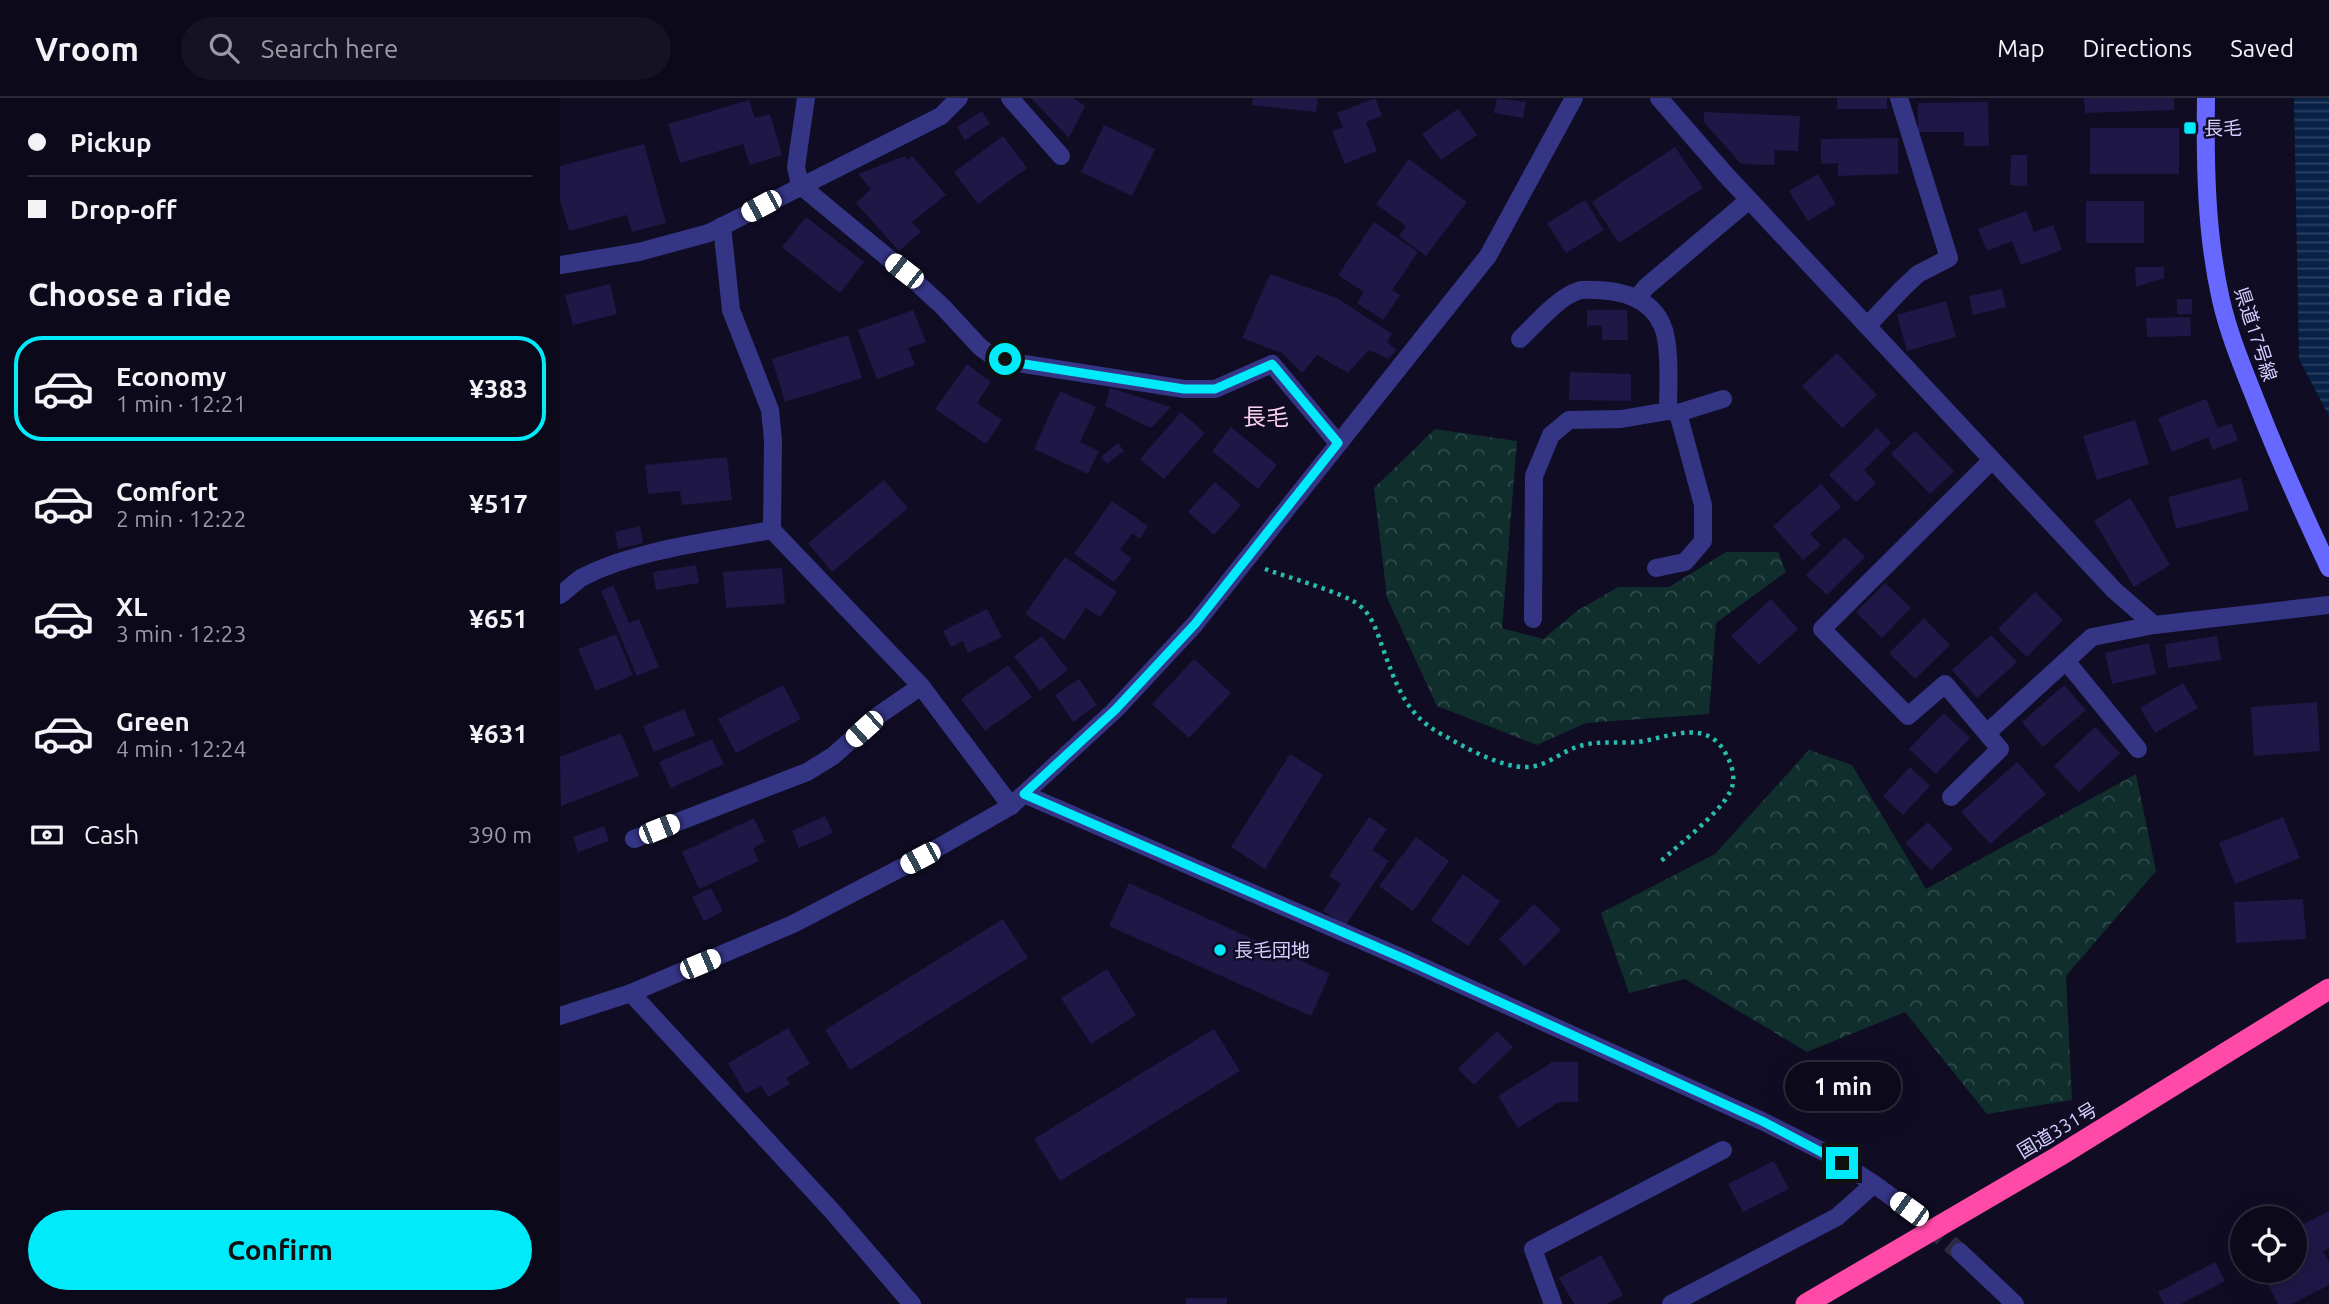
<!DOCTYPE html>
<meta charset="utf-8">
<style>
:root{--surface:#0c091b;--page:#151224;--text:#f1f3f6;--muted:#9a9aa3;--line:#2c2a3a;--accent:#00ebfa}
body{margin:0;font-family:Ubuntu,"Noto Sans JP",sans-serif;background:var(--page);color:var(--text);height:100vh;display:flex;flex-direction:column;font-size:26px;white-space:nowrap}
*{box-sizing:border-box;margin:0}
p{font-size:23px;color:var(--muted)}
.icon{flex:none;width:38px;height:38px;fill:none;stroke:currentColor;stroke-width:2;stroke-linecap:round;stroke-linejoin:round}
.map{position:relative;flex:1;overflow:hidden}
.sheet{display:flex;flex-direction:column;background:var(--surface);width:560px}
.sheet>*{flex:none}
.banner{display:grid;align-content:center;height:154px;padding:0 28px;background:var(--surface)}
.tools{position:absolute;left:1670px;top:1108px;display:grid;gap:14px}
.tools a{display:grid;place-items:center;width:77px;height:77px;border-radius:50%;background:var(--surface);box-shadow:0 7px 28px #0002,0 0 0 2px var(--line);font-size:35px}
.end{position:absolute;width:32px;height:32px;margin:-16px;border:9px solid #00ebfa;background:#111;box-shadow:0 0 0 4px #111}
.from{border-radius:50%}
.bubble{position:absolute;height:49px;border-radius:24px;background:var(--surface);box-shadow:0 7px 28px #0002,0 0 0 2px var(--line);font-size:23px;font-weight:600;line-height:49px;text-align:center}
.car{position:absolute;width:21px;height:42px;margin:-21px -10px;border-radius:9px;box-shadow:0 0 5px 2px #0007;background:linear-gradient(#fff 24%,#345 0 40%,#fff 0 76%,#345 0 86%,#fff 0)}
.banner b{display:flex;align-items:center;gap:24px;height:66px;font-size:26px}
.banner b+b{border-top:2px solid var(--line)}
.banner i{width:18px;height:18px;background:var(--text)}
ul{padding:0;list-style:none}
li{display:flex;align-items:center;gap:21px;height:105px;margin:0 14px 10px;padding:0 14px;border:4px solid transparent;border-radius:28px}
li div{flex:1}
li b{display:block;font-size:26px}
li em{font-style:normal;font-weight:600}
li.on{border-color:var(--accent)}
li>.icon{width:63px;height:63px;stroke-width:1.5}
h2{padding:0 28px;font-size:32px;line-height:84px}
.pay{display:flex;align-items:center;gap:18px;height:77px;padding:0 28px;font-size:26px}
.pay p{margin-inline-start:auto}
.action{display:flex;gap:14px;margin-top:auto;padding:14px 28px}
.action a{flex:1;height:80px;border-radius:42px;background:var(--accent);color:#111;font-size:28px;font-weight:600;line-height:80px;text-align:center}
header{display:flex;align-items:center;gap:42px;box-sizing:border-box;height:98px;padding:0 35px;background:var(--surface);border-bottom:2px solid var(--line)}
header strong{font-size:33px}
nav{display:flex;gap:38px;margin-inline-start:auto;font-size:24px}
.search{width:490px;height:63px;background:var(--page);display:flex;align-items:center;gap:18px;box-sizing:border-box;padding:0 24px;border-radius:38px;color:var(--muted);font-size:26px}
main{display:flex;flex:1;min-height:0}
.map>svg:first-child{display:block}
.forest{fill:url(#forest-crowns)}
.water{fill:url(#water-rules)}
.building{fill:#1f1746}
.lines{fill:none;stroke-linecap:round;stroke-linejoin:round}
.street-tunnel{stroke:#2d2945;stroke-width:18;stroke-dasharray:18 9;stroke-linecap:butt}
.path{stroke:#27bcad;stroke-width:4.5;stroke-dasharray:3.5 5;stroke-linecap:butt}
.street{stroke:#353586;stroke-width:18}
.secondary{stroke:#6668ff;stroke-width:18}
.highway{stroke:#ff4aa8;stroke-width:21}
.route{stroke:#00ebfa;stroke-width:9}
.poi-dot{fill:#00ebfa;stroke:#100c24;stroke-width:2.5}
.labels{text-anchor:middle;stroke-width:5;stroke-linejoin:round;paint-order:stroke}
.poi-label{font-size:19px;fill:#d3cfff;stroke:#100c24;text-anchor:start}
.street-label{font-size:19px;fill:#d3cfff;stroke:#100c24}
.quarter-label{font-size:23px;fill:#ffd1f0;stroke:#100c24}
</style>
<header>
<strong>Vroom</strong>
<div class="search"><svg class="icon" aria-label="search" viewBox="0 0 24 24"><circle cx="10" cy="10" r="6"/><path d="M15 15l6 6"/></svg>Search here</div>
<nav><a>Map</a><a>Directions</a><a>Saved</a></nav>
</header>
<main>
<section class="sheet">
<div class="banner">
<b><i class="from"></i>Pickup</b>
<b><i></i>Drop-off</b>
</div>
<h2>Choose a ride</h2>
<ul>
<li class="on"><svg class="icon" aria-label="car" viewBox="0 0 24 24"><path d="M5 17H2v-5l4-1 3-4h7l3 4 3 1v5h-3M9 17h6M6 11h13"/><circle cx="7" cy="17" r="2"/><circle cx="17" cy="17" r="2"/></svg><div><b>Economy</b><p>1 min · 12:21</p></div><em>¥383</em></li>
<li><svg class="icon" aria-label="car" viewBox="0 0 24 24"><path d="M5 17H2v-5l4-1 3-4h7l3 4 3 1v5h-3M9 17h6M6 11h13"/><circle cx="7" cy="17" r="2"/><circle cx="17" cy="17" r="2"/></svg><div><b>Comfort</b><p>2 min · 12:22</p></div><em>¥517</em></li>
<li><svg class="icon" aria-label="car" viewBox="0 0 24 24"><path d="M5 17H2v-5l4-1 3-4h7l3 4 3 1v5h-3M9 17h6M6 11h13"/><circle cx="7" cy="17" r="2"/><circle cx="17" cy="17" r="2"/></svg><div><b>XL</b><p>3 min · 12:23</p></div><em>¥651</em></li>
<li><svg class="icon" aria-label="car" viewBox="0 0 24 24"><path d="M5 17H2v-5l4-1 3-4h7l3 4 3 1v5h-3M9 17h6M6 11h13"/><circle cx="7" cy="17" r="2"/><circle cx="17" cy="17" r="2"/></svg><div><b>Green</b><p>4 min · 12:24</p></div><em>¥631</em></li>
</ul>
<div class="pay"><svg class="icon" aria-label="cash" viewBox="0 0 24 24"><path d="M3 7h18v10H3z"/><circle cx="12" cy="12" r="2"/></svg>Cash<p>390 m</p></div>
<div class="action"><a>Confirm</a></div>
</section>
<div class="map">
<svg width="1769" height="1206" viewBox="0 0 1769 1206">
<defs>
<pattern id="forest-crowns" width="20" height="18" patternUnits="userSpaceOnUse" patternTransform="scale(1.75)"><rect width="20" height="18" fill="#0f2e2c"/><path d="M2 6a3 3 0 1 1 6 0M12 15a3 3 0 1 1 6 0" fill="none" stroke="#314b4c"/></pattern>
<pattern id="water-rules" width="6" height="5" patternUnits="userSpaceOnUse" patternTransform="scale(1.75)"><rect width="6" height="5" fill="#082247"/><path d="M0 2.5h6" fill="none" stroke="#2b4163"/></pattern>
</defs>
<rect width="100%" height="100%" fill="#100c24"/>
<g class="forest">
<polygon points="875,331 957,343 942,530 983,541 1017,513 1058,489 1109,489 1166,454 1218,454 1226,474 1156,525 1149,616 1026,625 977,647 877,608 827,500 814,390"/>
<polygon points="1249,652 1292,667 1366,791 1576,676 1596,773 1506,878 1512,1002 1427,1016 1345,914 1247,954 1125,881 1069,895 1041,815 1155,756"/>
</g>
<polygon class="water" points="1734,0 1769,0 1769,318 1739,261"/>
<g class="building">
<polygon points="471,0 513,0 525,8 509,40"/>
<polygon points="693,0 758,0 756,14 692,7"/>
<polygon points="815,0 822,18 806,24 817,53 785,66 772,33 783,29 777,15"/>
<polygon points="937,0 966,4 963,20 934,15"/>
<rect x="1277" y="0" width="50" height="11"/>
<polygon points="1524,0 1614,0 1614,12 1525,15"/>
<polygon points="189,2 195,20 210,16 222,57 190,67 183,46 120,65 108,26"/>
<polygon points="1428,4 1429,48 1404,48 1404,34 1358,34 1358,5"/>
<polygon points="898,11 917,37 881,62 862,36"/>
<polygon points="422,13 430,26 405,42 397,29"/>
<polygon points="1144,14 1240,18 1238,53 1215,52 1214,67 1181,66 1144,24"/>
<polygon points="544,27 595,51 572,98 521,74"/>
<rect x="1530" y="30" width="89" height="46"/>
<polygon points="443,38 467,70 418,106 394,74"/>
<polygon points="1338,40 1338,76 1278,78 1278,65 1261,66 1261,41"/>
<polygon points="84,46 106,125 72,134 67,117 9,133 0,102 0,68"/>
<polygon points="1115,49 1143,90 1059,145 1032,104"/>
<polygon points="1451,57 1467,57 1467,88 1450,87"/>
<polygon points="345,58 347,62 352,58 386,97 352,124 361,134 339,153 296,105 311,91 298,76"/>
<polygon points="849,61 907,104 866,158 839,138 846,128 816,106"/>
<polygon points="1258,76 1276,106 1248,123 1229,93"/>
<polygon points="1025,102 1044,132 1006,155 987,125"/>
<rect x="1526" y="103" width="58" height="42"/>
<polygon points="1466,113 1474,134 1493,127 1502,152 1461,167 1452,143 1427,153 1418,131"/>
<polygon points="246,119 304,164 280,195 222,149"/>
<polygon points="814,124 858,154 832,192 840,197 823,222 797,205 804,194 778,177"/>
<polygon points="1575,169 1604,169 1604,180 1576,189"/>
<polygon points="710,176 777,200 832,236 827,244 837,252 828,261 809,252 788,275 757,257 742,275 722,255 682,240"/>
<polygon points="50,186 57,216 13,227 5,197"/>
<polygon points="1442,191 1446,209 1413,217 1409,198"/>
<rect x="1617" y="201" width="15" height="15"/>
<polygon points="1386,203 1396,239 1347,253 1337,217"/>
<polygon points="353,212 366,244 348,250 355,267 317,281 298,232"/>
<polygon points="1027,212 1067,212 1068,242 1042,242 1042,227 1027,228"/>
<polygon points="1630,219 1631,238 1587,239 1586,220"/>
<polygon points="288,237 302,280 225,304 212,261"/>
<polygon points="1277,255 1317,297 1282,330 1242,288"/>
<polygon points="407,266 431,284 417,305 442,322 426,346 375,311"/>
<polygon points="1010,274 1071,276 1071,303 1009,302"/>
<polygon points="550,290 611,309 591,330 545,308"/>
<polygon points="500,293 536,309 520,344 539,353 528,376 474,351"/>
<polygon points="1646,301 1658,330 1671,325 1678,342 1653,352 1648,339 1612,354 1598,320"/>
<polygon points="621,314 645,335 604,381 580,361"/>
<polygon points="1575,322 1589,366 1537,382 1523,338"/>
<polygon points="671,329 717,367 698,391 652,353"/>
<polygon points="1317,330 1331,345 1304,372 1316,385 1296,404 1269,377"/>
<polygon points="1355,333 1394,373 1370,396 1331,356"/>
<polygon points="558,345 564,353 547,366 541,359"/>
<polygon points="167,359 172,402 122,407 120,393 88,396 85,367"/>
<polygon points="1681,380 1689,412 1616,431 1608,399"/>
<polygon points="324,382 348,410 272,474 248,445"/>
<polygon points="655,384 681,407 654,437 628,414"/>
<polygon points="1261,386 1281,409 1250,436 1261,447 1243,462 1213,428"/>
<polygon points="1570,400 1610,467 1574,489 1534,423"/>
<polygon points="552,403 588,428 580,441 572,435 560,452 572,460 554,484 514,456"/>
<polygon points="80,428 83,445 58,451 55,434"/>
<polygon points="1285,439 1305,459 1267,497 1246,477"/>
<polygon points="505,459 557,494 540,519 526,510 504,542 465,516"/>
<polygon points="136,467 139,485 96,492 93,474"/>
<polygon points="222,470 225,506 166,510 163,474"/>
<polygon points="1325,485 1351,510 1322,540 1296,514"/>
<polygon points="53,487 69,525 79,521 99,569 77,578 41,493"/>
<polygon points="1475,494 1503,522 1467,559 1438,531"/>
<polygon points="1211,501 1238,531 1199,567 1171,538"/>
<polygon points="427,511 442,539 408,555 403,543 391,549 383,533"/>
<polygon points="1364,520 1390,547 1355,581 1329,555"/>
<polygon points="56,536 73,577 36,593 18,551"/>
<polygon points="1431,537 1457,564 1417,600 1392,572"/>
<polygon points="482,538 508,572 480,593 454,558"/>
<polygon points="1657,538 1661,562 1608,570 1605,546"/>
<polygon points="1589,545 1596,576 1552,586 1545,555"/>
<polygon points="634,561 671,595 629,640 592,606"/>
<polygon points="448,567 472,599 425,633 401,601"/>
<polygon points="519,581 537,607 513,624 495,597"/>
<polygon points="1623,585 1638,610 1595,635 1580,610"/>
<polygon points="223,587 241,621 176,655 158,621"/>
<polygon points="1504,587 1526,612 1483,649 1462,624"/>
<polygon points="1757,604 1760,653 1694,658 1691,609"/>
<polygon points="124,611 135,637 94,654 83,628"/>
<polygon points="1384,615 1410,640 1376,676 1349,651"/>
<polygon points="1535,629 1560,655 1519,694 1494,668"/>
<polygon points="61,635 79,678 1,708 0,659"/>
<polygon points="152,641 164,666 111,690 99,664"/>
<polygon points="730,656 763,677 705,771 671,749"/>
<polygon points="1457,664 1486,696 1430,746 1401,714"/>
<polygon points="1350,669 1370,688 1343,717 1323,698"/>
<polygon points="265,718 273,735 239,750 232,733"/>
<polygon points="809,719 827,731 812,752 829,763 785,828 763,813 781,786 769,778"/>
<polygon points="1723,719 1740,760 1675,786 1659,745"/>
<polygon points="194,720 205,744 193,750 199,763 139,791 122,754"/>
<polygon points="1368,724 1393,751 1371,772 1345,745"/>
<polygon points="44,728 49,743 18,754 13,739"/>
<polygon points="856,739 889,763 853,813 819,788"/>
<polygon points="903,776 940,803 908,848 871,822"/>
<polygon points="569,785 770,876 751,918 549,828"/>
<polygon points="151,790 163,813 144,823 132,799"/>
<polygon points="1743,801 1746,841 1676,845 1674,804"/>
<polygon points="974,806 1001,832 965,868 939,841"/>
<polygon points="443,821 468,860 290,972 265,932"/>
<polygon points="547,871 576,917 531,946 501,900"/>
<polygon points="228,930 250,966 226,980 230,986 208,999 201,988 186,996 168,965"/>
<polygon points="654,931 680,973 500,1083 474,1041"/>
<polygon points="937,933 953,949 914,987 898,971"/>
<polygon points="992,964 1018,964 1018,1004 999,1004 958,1030 938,998"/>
<polygon points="1214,1063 1229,1091 1183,1114 1168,1086"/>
<polygon points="1769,1113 1769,1151 1763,1153 1769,1164 1769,1187 1732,1206 1718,1206 1701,1172 1734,1172 1734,1131"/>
<polygon points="1041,1157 1063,1197 1047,1206 1014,1206 999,1180"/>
<polygon points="1655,1164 1665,1183 1621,1206 1604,1206 1598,1194"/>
<rect x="626" y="1200" width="41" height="6"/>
</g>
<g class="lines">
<polyline class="street-tunnel" points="1348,1111 1400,1154"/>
<path class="path" d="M705,471c21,8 80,24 94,36 13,10 18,27 23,41 14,38 23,69 61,89 21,12 59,33 83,32 21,0 35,-16 54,-21 18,-6 39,-2 58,-4 33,-5 70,-25 89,14 6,11 9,25 3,36 -11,22 -52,53 -71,71"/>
<g class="street">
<polyline points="246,0 236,69 240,87 344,173 383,209 420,249 431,257 458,265 624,291 655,291 712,266 778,345"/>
<polyline points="450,0 501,58"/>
<polyline points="1099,0 1166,77 1554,492 1594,527"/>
<polyline points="162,128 171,212 210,312 213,342 212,432 361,588 451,708"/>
<polyline points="0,167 79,154 149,135 381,18 399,0"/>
<polyline points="1077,200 1086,189 1189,102"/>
<polyline points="1307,228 1342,191 1358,176 1389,160 1339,0"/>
<path d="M960,241c15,-14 38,-42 58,-48 4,-2 11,-1 16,-1 26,0 57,8 68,35 9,18 6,64 6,86"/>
<polyline points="1118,315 1163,301"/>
<path d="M0,497c7,-5 14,-12 21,-17 52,-28 133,-37 191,-48"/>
<polyline points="973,521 974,378 991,337 1009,322 1061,321 1108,313 1118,315 1143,407 1143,443 1125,464 1096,470"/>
<polyline points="1506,563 1578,651"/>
<polyline points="1427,635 1532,539 1594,527 1769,507"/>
<polyline points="464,696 847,862 1202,1023 1266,1055 1314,1086 1348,1111"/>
<polyline points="1391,699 1440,651 1385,586 1348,618 1262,531 1432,362"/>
<polyline points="74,741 247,674 273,658 319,617 361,588"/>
<polyline points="71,895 272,1113 352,1206"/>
<polyline points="0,918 71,895 233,826 360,760 451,708 555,612 635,526 928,158 1014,0"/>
<polyline points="1400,1154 1455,1206"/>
<polyline points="993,1206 973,1151 1163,1052"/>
<polyline points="1111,1206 1277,1119 1314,1086"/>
</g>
<path class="secondary" d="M1646,0c-1,67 0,136 15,202 8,35 22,68 35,101 22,56 47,112 73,167"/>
<polyline class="highway" points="1246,1206 1499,1058 1769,891"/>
</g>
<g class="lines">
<polyline class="route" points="445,261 458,265 624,291 655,291 712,266 778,345 635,526 555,612 464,696 847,862 1202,1023 1282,1065"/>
</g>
<g class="poi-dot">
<rect x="1623" y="23" width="14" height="14" rx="3.5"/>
<circle cx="660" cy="852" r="7"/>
</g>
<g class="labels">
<g class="poi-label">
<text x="1644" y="37">長毛</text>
<text x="674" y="859">長毛団地</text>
</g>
<g class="street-label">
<text transform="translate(1696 236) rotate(72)" y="7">県道17号線</text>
<text transform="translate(1497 1032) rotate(-31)" y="7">国道331号</text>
</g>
<g class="quarter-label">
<text x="706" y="327">長毛</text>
</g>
</g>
</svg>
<div class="tools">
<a><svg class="icon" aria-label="locate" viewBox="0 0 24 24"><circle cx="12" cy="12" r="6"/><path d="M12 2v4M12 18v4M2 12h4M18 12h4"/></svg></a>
</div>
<i class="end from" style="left:445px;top:261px"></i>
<i class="end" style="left:1282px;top:1065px"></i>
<div class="bubble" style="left:1225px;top:964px;width:116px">1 min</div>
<i class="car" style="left:201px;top:108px;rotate:242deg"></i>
<i class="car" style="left:344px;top:173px;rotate:308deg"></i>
<i class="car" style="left:304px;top:631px;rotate:228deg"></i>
<i class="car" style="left:99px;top:731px;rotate:68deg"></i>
<i class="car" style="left:360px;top:760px;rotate:242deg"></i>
<i class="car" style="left:140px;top:866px;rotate:67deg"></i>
<i class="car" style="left:1349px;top:1111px;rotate:306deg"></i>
</div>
</main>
